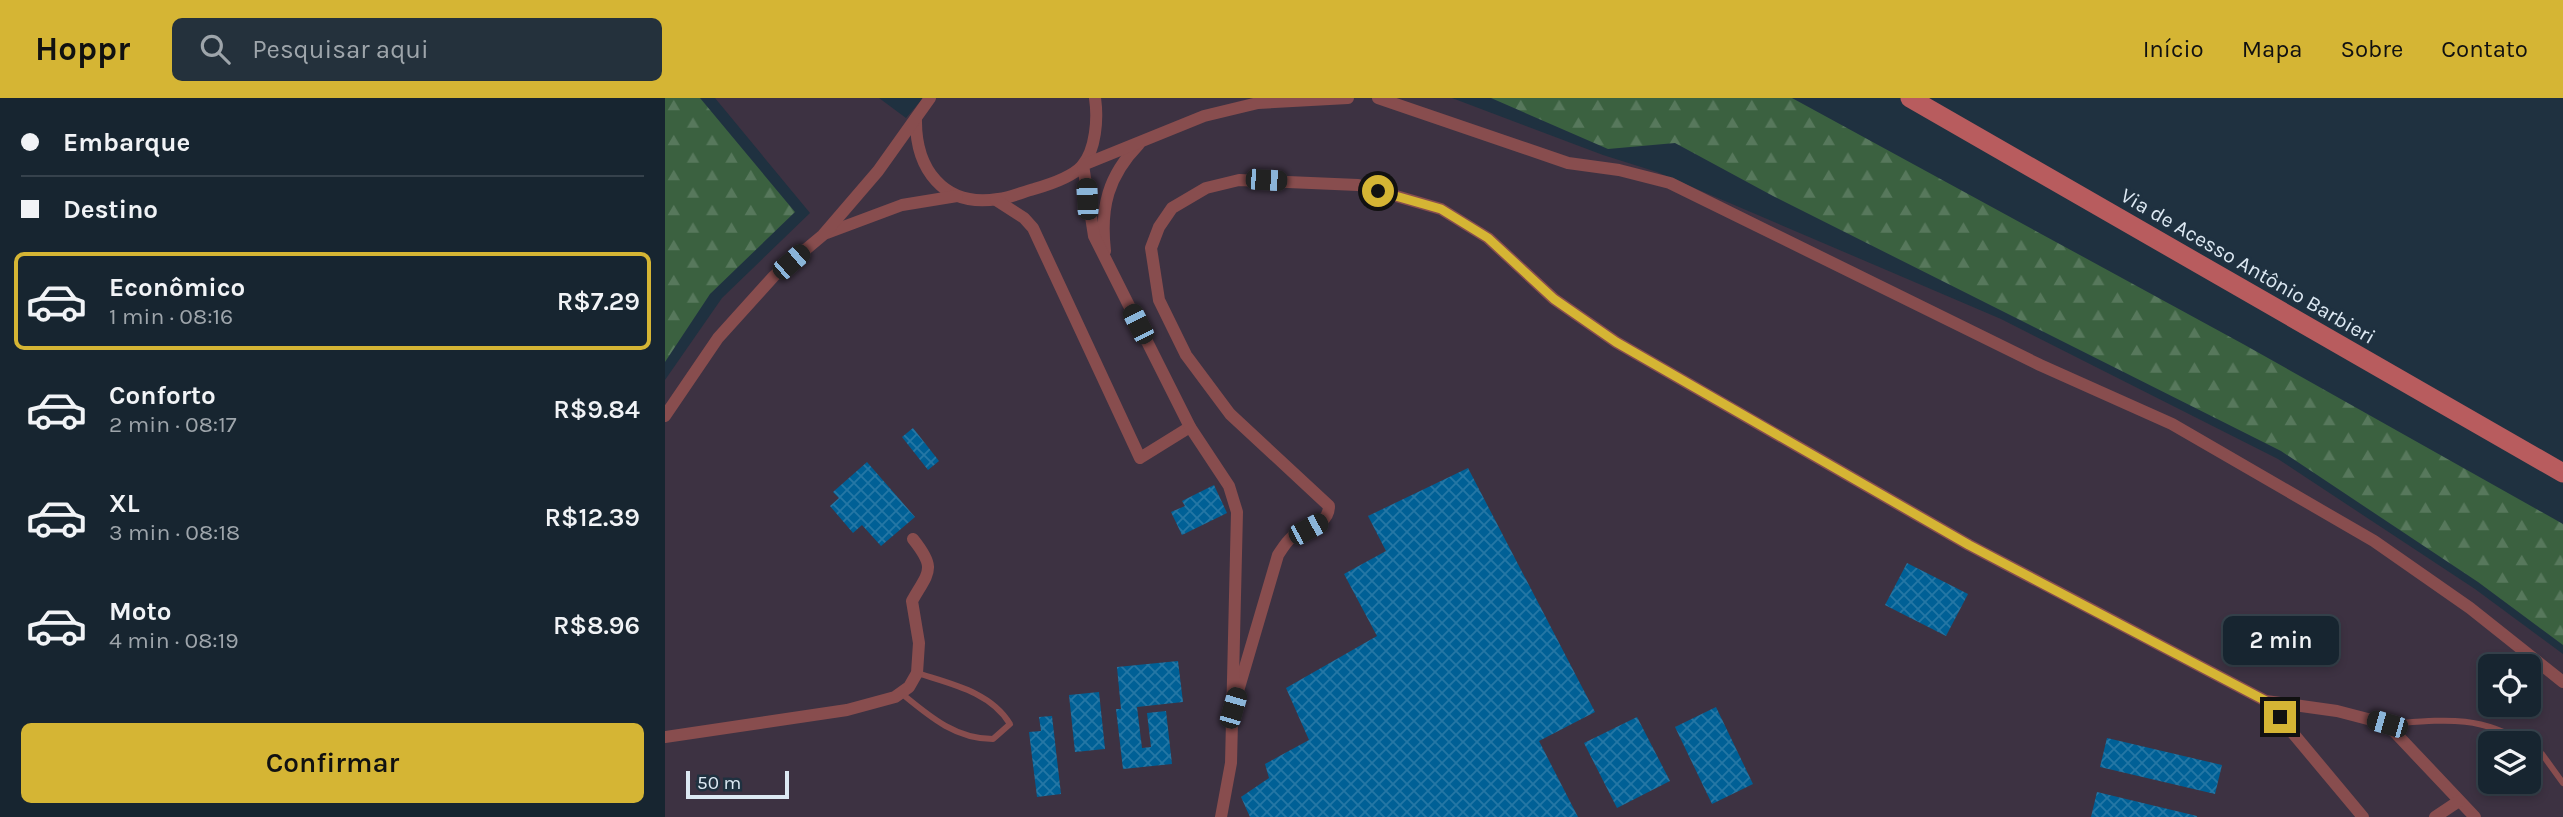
<!DOCTYPE html>
<html lang="pt">
<meta charset="utf-8">
<style>
:root{--surface:#172530;--page:#24313c;--text:#f1f3f6;--muted:#9ea5ab;--line:#36424c;--accent:#d5b534}
body{margin:0;font-family:Karla,sans-serif;background:var(--page);color:var(--text);height:100vh;display:flex;flex-direction:column;font-size:26px;white-space:nowrap}
*{box-sizing:border-box;margin:0}
p{font-size:23px;color:var(--muted)}
.icon{flex:none;width:38px;height:38px;fill:none;stroke:currentColor;stroke-width:2;stroke-linecap:round;stroke-linejoin:round}
.map{position:relative;flex:1;overflow:hidden}
.sheet{display:flex;flex-direction:column;background:var(--surface);width:665px}
.sheet>*{flex:none}
.top-card{display:grid;align-content:center;height:154px;padding:0 21px;background:var(--surface)}
.fabs{position:absolute;left:1813px;top:556px;display:grid;gap:14px}
.fabs a{display:grid;place-items:center;width:63px;height:63px;border-radius:10px;background:var(--surface);box-shadow:0 4px 10px #0003,0 0 0 2px var(--line);font-size:35px}
.scale{position:absolute;left:21px;bottom:18px;width:103px;box-sizing:border-box;padding-left:7px;border:4px solid #dde9f3;border-top:0;font-size:19px;line-height:24px;white-space:nowrap;color:#dde9f3;-webkit-text-stroke:5px #1f3140;paint-order:stroke}
.end{position:absolute;width:32px;height:32px;margin:-16px;border:9px solid #d5b534;background:#111;box-shadow:0 0 0 4px #111}
.from{border-radius:50%}
.bubble{position:absolute;height:49px;border-radius:10px;background:var(--surface);box-shadow:0 4px 10px #0003,0 0 0 2px var(--line);font-size:23px;font-weight:600;line-height:49px;text-align:center}
.car{position:absolute;width:21px;height:42px;margin:-21px -10px;border-radius:9px;box-shadow:0 0 5px 2px #0007;background:linear-gradient(#222 24%,#8ab4d8 0 40%,#222 0 76%,#8ab4d8 0 86%,#222 0)}
.top-card b{display:flex;align-items:center;gap:24px;height:66px;font-size:26px}
.top-card b+b{border-top:2px solid var(--line)}
.top-card i{width:18px;height:18px;background:var(--text)}
ul{padding:0;list-style:none}
li{display:flex;align-items:center;gap:21px;height:98px;margin:0 14px 10px;padding:0 7px;border:4px solid transparent;border-radius:10px}
li div{flex:1}
li b{display:block;font-size:26px}
li em{font-style:normal;font-weight:600}
li.on{border-color:var(--accent)}
li>.icon{width:63px;height:63px;stroke-width:1.5}
.action{display:flex;gap:14px;margin-top:auto;padding:14px 21px}
.action a{flex:1;height:80px;border-radius:10px;background:var(--accent);color:#111;font-size:28px;font-weight:600;line-height:80px;text-align:center}
header{display:flex;align-items:center;gap:42px;box-sizing:border-box;height:98px;padding:0 35px;background:var(--accent);color:#111}
header strong{font-size:33px}
nav{display:flex;gap:38px;margin-inline-start:auto;font-size:24px}
.search{width:490px;height:63px;background:var(--page);display:flex;align-items:center;gap:18px;box-sizing:border-box;padding:0 24px;border-radius:10px;color:var(--muted);font-size:26px}
main{display:flex;flex:1;min-height:0}
.map>svg:first-child{display:block}
.industrial{fill:#3d3242;fill-rule:evenodd}
.forest{fill:url(#forest-firs)}
.building{fill:url(#building-cross-hatch)}
.lines{fill:none;stroke-linecap:round;stroke-linejoin:round}
.lane{stroke:#884d4e;stroke-width:6}
.street{stroke:#884d4e;stroke-width:12}
.secondary{stroke:#b85c5e;stroke-width:19}
.route{stroke:#d5b534;stroke-width:9}
.labels{text-anchor:middle;stroke-width:6;stroke-linejoin:round;paint-order:stroke}
.street-label{font-size:21px;fill:#dde9f3;stroke:#1f3140}
</style>
<header>
<strong>Hoppr</strong>
<div class="search"><svg class="icon" aria-label="search" viewBox="0 0 24 24"><circle cx="10" cy="10" r="6"/><path d="M15 15l6 6"/></svg>Pesquisar aqui</div>
<nav><a>Início</a><a>Mapa</a><a>Sobre</a><a>Contato</a></nav>
</header>
<main>
<section class="sheet">
<div class="top-card">
<b><i class="from"></i>Embarque</b>
<b><i></i>Destino</b>
</div>
<ul>
<li class="on"><svg class="icon" aria-label="car" viewBox="0 0 24 24"><path d="M5 17H2v-5l4-1 3-4h7l3 4 3 1v5h-3M9 17h6M6 11h13"/><circle cx="7" cy="17" r="2"/><circle cx="17" cy="17" r="2"/></svg><div><b>Econômico</b><p>1 min · 08:16</p></div><em>R$7.29</em></li>
<li><svg class="icon" aria-label="car" viewBox="0 0 24 24"><path d="M5 17H2v-5l4-1 3-4h7l3 4 3 1v5h-3M9 17h6M6 11h13"/><circle cx="7" cy="17" r="2"/><circle cx="17" cy="17" r="2"/></svg><div><b>Conforto</b><p>2 min · 08:17</p></div><em>R$9.84</em></li>
<li><svg class="icon" aria-label="car" viewBox="0 0 24 24"><path d="M5 17H2v-5l4-1 3-4h7l3 4 3 1v5h-3M9 17h6M6 11h13"/><circle cx="7" cy="17" r="2"/><circle cx="17" cy="17" r="2"/></svg><div><b>XL</b><p>3 min · 08:18</p></div><em>R$12.39</em></li>
<li><svg class="icon" aria-label="car" viewBox="0 0 24 24"><path d="M5 17H2v-5l4-1 3-4h7l3 4 3 1v5h-3M9 17h6M6 11h13"/><circle cx="7" cy="17" r="2"/><circle cx="17" cy="17" r="2"/></svg><div><b>Moto</b><p>4 min · 08:19</p></div><em>R$8.96</em></li>
</ul>
<div class="action"><a>Confirmar</a></div>
</section>
<div class="map">
<svg width="1898" height="719" viewBox="0 0 1898 719">
<defs>
<pattern id="forest-firs" width="22" height="20" patternUnits="userSpaceOnUse" patternTransform="scale(1.75)"><rect width="22" height="20" fill="#3b6140"/><path d="M5 1l3.5 6h-7zM16 11l3.5 6h-7z" fill="#57785c"/></pattern>
<pattern id="building-cross-hatch" width="8" height="8" patternUnits="userSpaceOnUse" patternTransform="scale(1.75)"><rect width="8" height="8" fill="#006096"/><path d="M0 0l8 8M0 8l8-8" fill="none" stroke="#2577a5"/></pattern>
</defs>
<rect width="100%" height="100%" fill="#1f3140"/>
<path class="industrial" d="M50,0h164l27,20 17,-20h529l151,57 54,17 344,147 277,140 197,130 88,65v163h-1898v-437l57,-82 88,-85zM1825,569h39v38h-39zM1825,646h39v38h-39z"/>
<g class="forest">
<polygon points="0,0 35,0 130,114 45,196 0,264"/>
<polygon points="826,0 1127,0 1578,246 1898,426 1898,547 1813,484 1616,353 1108,98 1010,45 943,51"/>
</g>
<g class="building">
<polygon points="248,330 274,363 263,372 237,339"/>
<polygon points="202,364 250,419 216,448 197,427 188,435 165,408 174,400 168,394"/>
<polygon points="803,370 930,614 874,643 913,719 585,719 576,699 604,680 600,666 644,642 621,590 712,538 679,476 721,453 703,418"/>
<polygon points="549,387 562,415 517,437 506,414 520,408 517,403"/>
<polygon points="1242,465 1303,496 1281,538 1220,507"/>
<polygon points="513,563 518,604 472,609 477,650 486,649 482,615 501,613 507,666 458,671 451,611 456,611 452,569"/>
<polygon points="434,594 440,651 410,654 404,597"/>
<polygon points="1051,609 1088,686 1047,706 1010,629"/>
<polygon points="387,618 396,696 372,699 364,634 376,633 374,619"/>
<polygon points="972,619 1005,683 952,710 919,645"/>
<polygon points="1442,640 1557,667 1550,696 1435,669"/>
<polygon points="1432,694 1532,718 1532,719 1426,719"/>
</g>
<g class="lines">
<g class="lane">
<path d="M236,595c28,23 54,46 92,46l17,-15c-19,-32 -59,-40 -93,-51"/>
<path d="M1724,626c53,-4 90,-10 137,20"/>
<polyline points="1864,648 1877,656 1898,685"/>
</g>
<g class="street">
<polyline points="713,0 903,65 954,72 1005,85 1375,267 1507,326 1709,443 1805,510 1898,584"/>
<path d="M251,20c-1,50 27,90 82,81 12,-1 24,-7 36,-10 14,-4 38,-12 48,-23 14,-16 16,-48 13,-68"/>
<polyline points="331,102 359,120 368,130 475,360 525,329"/>
<polyline points="162,135 237,107 292,98"/>
<path d="M440,153c-5,-44 3,-75 34,-107"/>
<polyline points="0,318 53,240 109,178 158,137 213,73 265,0"/>
<polyline points="1601,603 1672,613 1722,626 1810,719"/>
<path d="M568,610l45,-153c4,-6 8,-13 14,-18 14,-9 37,-12 37,-31l-99,-92 -44,-59 -27,-55 -8,-52 8,-21 13,-19 34,-20 33,-8 119,5 83,24 47,29 66,61 62,43 353,203 297,156 97,116"/>
<path d="M0,639l182,-27 48,-13 14,-10 8,-14 2,-30 -7,-42c17,-30 25,-32 1,-62"/>
<polyline points="556,719 566,665 572,414 564,388 525,329 429,138 418,67 539,18 593,5 683,0"/>
<polyline points="1770,719 1794,703"/>
</g>
<polyline class="secondary" points="1245,0 1898,375"/>
</g>
<g class="lines">
<polyline class="route" points="713,93 776,111 823,140 889,201 951,244 1304,447 1601,603 1615,619"/>
</g>
<g class="labels">
<g class="street-label">
<text transform="translate(1583 168) rotate(30)" y="7">Via de Acesso Antônio Barbieri</text>
</g>
</g>
</svg>
<div class="fabs">
<a><svg class="icon" aria-label="locate" viewBox="0 0 24 24"><circle cx="12" cy="12" r="6"/><path d="M12 2v4M12 18v4M2 12h4M18 12h4"/></svg></a>
<a><svg class="icon" aria-label="layers" viewBox="0 0 24 24"><path d="M12 4l9 5-9 5-9-5zM3 14l9 5 9-5"/></svg></a>
</div>
<div class="scale">50 m</div>
<i class="end from" style="left:713px;top:93px"></i>
<i class="end" style="left:1615px;top:619px"></i>
<div class="bubble" style="left:1558px;top:518px;width:116px">2 min</div>
<i class="car" style="left:601px;top:82px;rotate:93deg"></i>
<i class="car" style="left:422px;top:101px;rotate:357deg"></i>
<i class="car" style="left:126px;top:164px;rotate:49deg"></i>
<i class="car" style="left:473px;top:226px;rotate:333deg"></i>
<i class="car" style="left:643px;top:431px;rotate:62deg"></i>
<i class="car" style="left:568px;top:610px;rotate:16deg"></i>
<i class="car" style="left:1722px;top:626px;rotate:286deg"></i>
</div>
</main>
